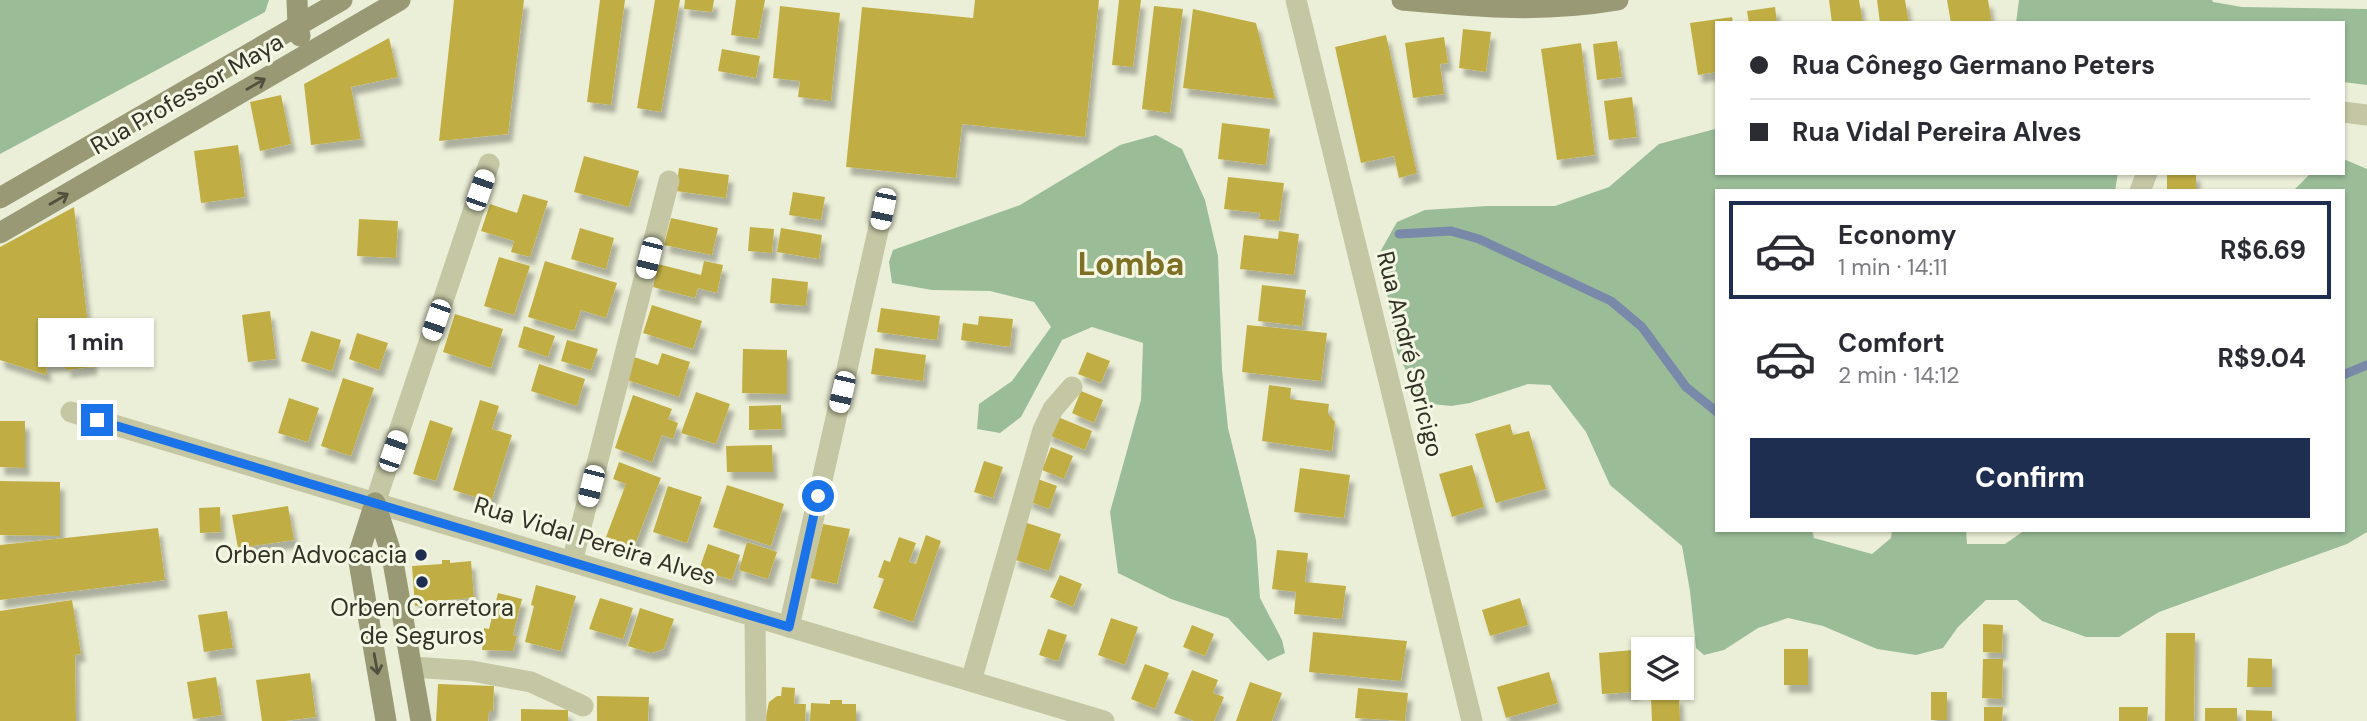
<!DOCTYPE html>
<meta charset="utf-8">
<style>
:root{--surface:#fff;--page:#f7f7f7;--text:#2b2b33;--muted:#7c7c81;--line:#e1e1e2;--accent:#1d2e51}
body{margin:0;font-family:"DM Sans",sans-serif;background:var(--page);color:var(--text);height:100vh;display:flex;flex-direction:column;font-size:26px;white-space:nowrap}
*{box-sizing:border-box;margin:0}
p{font-size:23px;color:var(--muted)}
.icon{flex:none;width:38px;height:38px;fill:none;stroke:currentColor;stroke-width:2;stroke-linecap:round;stroke-linejoin:round}
.map{position:relative;flex:1;overflow:hidden}
.details{position:absolute;left:1715px;top:189px;width:630px;height:343px;display:flex;flex-direction:column;background:var(--surface);border-radius:0px;box-shadow:0 2px 5px #0004}
.details>*{flex:none}
.top-card{position:absolute;left:1715px;top:21px;width:630px;height:154px;border-radius:0px;box-shadow:0 2px 5px #0004;display:grid;align-content:center;height:154px;padding:0 35px;background:var(--surface)}
.controls{position:absolute;left:1631px;top:637px;display:grid;gap:14px}
.controls a{display:grid;place-items:center;width:63px;height:63px;border-radius:0px;background:var(--surface);box-shadow:0 2px 5px #0004;font-size:35px}
.end{position:absolute;width:32px;height:32px;margin:-16px;border:9px solid #1a73e8;background:#fff;box-shadow:0 0 0 4px #fff}
.from{border-radius:50%}
.bubble{position:absolute;height:49px;border-radius:0px;background:var(--surface);box-shadow:0 2px 5px #0004;font-size:23px;font-weight:700;line-height:49px;text-align:center}
.car{position:absolute;width:21px;height:42px;margin:-21px -10px;border-radius:9px;box-shadow:0 0 5px 2px #0007;background:linear-gradient(#fff 24%,#345 0 40%,#fff 0 76%,#345 0 86%,#fff 0)}
.top-card b{display:flex;align-items:center;gap:24px;height:66px;font-size:26px}
.top-card b+b{border-top:2px solid var(--line)}
.top-card i{width:18px;height:18px;background:var(--text)}
ul{padding:12px 0 0;list-style:none}
li{display:flex;align-items:center;gap:21px;height:98px;margin:0 14px 10px;padding:0 21px;border:4px solid transparent;border-radius:0px}
li div{flex:1}
li b{display:block;font-size:26px}
li em{font-style:normal;font-weight:700}
li.selected{border-color:var(--accent)}
li>.icon{width:63px;height:63px;stroke-width:1.5}
.button{display:flex;gap:14px;margin-top:auto;padding:14px 35px}
.button a{flex:1;height:80px;border-radius:0px;background:var(--accent);color:#fff;font-size:28px;font-weight:700;line-height:80px;text-align:center}
.map>svg:first-child{display:block}
.green{fill:#9abd98}
.lines{fill:none;stroke-linecap:round;stroke-linejoin:round}
.stream{stroke:#7889aa;stroke-width:9}
.building{fill:#c0ae45;filter:url(#shadow)}
.street{stroke:#c4c6a4;stroke-width:21}
.secondary{stroke:#999976;stroke-width:21}
.oneway{stroke:#51503d}
.route{stroke:#1a73e8;stroke-width:9}
.poi-dot{fill:#1d2e51;stroke:#f4f7e3;stroke-width:2.5}
.labels{text-anchor:middle;stroke-width:6;stroke-linejoin:round;paint-order:stroke}
.street-label{font-size:24px;fill:#323125;stroke:#f4f7e3}
.poi-label{font-size:24px;fill:#323125;stroke:#f4f7e3;text-anchor:end}
.district-label{font-size:32px;font-weight:bold;fill:#7d6f23;stroke:#f4f7e3}
</style>
<div class="map">
<svg width="2367" height="721" viewBox="0 0 2367 721">
<defs>
<filter id="shadow"><feDropShadow dx="4.5" dy="8" stdDeviation="2" flood-color="#0004"/></filter>
</defs>
<rect width="100%" height="100%" fill="#ecefd7"/>
<g class="green">
<polygon points="0,0 269,0 265,12 0,154"/>
<polygon points="2019,0 2212,0 2213,2 2242,7 2367,9 2367,85 2343,82 2343,23 2016,23"/>
<polygon points="1715,129 1717,173 2118,173 2115,191 1717,191 1717,530 1812,530 1814,538 1872,554 1891,538 1892,530 1966,530 1967,544 2005,544 2025,530 2343,530 2343,191 2293,191 2311,173 2343,173 2343,161 2346,160 2367,169 2367,532 2347,544 2159,612 2119,637 2086,637 2042,621 2017,600 1986,600 1958,627 1943,648 1916,655 1877,649 1823,626 1788,618 1758,628 1724,650 1704,655 1696,648 1690,591 1682,546 1610,485 1586,432 1550,385 1528,384 1470,403 1451,406 1422,403 1397,352 1380,252 1397,222 1425,210 1487,206 1555,206 1609,187 1659,144"/>
<polygon points="1156,135 1182,149 1205,200 1218,256 1222,370 1228,428 1256,540 1260,598 1282,640 1285,653 1268,661 1228,618 1171,599 1118,573 1110,512 1141,400 1143,343 1092,327 1062,340 1021,417 1000,433 977,429 979,404 1012,381 1051,327 1034,302 990,291 932,290 892,283 889,262 893,250 1020,205 1120,145"/>
</g>
<g class="lines">
<g class="stream">
<polyline points="1399,234 1451,231 1479,239 1611,301 1642,327 1686,387 1717,412"/>
<polyline points="2343,375 2367,365"/>
</g>
</g>
<g class="building">
<polygon points="454,0 524,0 508,134 439,141"/>
<polygon points="600,0 625,0 611,105 587,102"/>
<polygon points="655,0 680,0 661,112 637,108"/>
<polygon points="685,0 714,0 712,12 684,9"/>
<polygon points="736,0 765,0 758,39 731,35"/>
<polygon points="975,0 1099,0 1085,137 962,124 956,178 846,167 862,7 973,18"/>
<polygon points="1119,0 1141,0 1133,67 1112,65"/>
<polygon points="1829,0 1859,0 1863,23 1832,23"/>
<polygon points="1877,0 1905,0 1909,23 1880,23"/>
<polygon points="1947,0 1988,0 1992,23 1951,23"/>
<polygon points="780,6 840,13 831,101 798,97 800,81 773,78"/>
<polygon points="1154,6 1183,9 1170,113 1142,109"/>
<polygon points="1775,7 1777,23 1749,23 1747,11"/>
<polygon points="1193,9 1256,23 1275,99 1183,88"/>
<polygon points="1732,17 1733,23 1717,23 1717,72 1698,75 1690,23"/>
<polygon points="1463,29 1491,32 1486,72 1459,68"/>
<polygon points="1386,35 1417,173 1399,178 1394,156 1361,163 1335,47"/>
<polygon points="1444,37 1448,63 1440,64 1444,94 1413,98 1405,43"/>
<polygon points="389,38 398,77 351,87 361,139 311,145 304,84"/>
<polygon points="1617,41 1622,77 1597,80 1593,44"/>
<polygon points="1581,43 1595,155 1557,160 1541,49"/>
<polygon points="722,49 760,56 756,78 718,71"/>
<polygon points="281,95 291,144 260,151 250,102"/>
<polygon points="1632,97 1637,137 1609,140 1604,101"/>
<polygon points="1222,123 1270,129 1266,165 1218,159"/>
<polygon points="238,145 245,197 201,203 194,151"/>
<polygon points="584,156 639,171 629,207 574,192"/>
<polygon points="679,168 729,175 726,198 676,191"/>
<rect x="2167" y="173" width="29" height="18"/>
<polygon points="1228,177 1284,183 1279,221 1259,219 1260,213 1224,209"/>
<polygon points="793,192 825,197 821,220 789,215"/>
<polygon points="523,194 548,201 530,257 511,252 514,241 481,231 490,204 517,213"/>
<polygon points="74,207 93,367 66,370 66,364 46,365 47,375 0,360 0,247"/>
<polygon points="671,218 718,228 712,255 664,245"/>
<polygon points="359,219 398,221 396,258 357,256"/>
<polygon points="750,227 774,229 772,253 748,251"/>
<polygon points="580,228 614,238 606,269 571,259"/>
<polygon points="781,228 822,235 819,259 777,252"/>
<polygon points="1279,231 1299,234 1294,275 1240,269 1244,235 1278,239"/>
<polygon points="499,257 530,266 514,315 484,306"/>
<polygon points="545,261 617,283 606,318 581,310 574,331 528,317"/>
<polygon points="704,261 723,265 717,293 698,288 695,298 653,287 658,264 701,275"/>
<polygon points="772,278 808,282 806,306 770,303"/>
<polygon points="1262,285 1306,290 1302,326 1258,321"/>
<polygon points="652,305 702,321 693,349 643,333"/>
<polygon points="881,308 940,316 937,340 877,332"/>
<polygon points="270,311 276,359 248,362 242,315"/>
<polygon points="455,314 503,329 491,368 443,352"/>
<polygon points="979,316 1013,319 1010,347 961,340 963,323 978,325"/>
<polygon points="1247,325 1327,333 1321,381 1242,372"/>
<polygon points="524,326 555,336 548,357 518,347"/>
<polygon points="311,331 341,340 332,371 301,361"/>
<polygon points="357,333 388,343 379,370 349,359"/>
<polygon points="567,340 598,349 591,370 561,361"/>
<polygon points="875,348 926,355 923,381 871,374"/>
<polygon points="743,349 787,350 787,394 742,393"/>
<polygon points="1087,352 1110,361 1101,383 1078,374"/>
<polygon points="662,353 690,362 679,397 624,379 631,356 658,365"/>
<polygon points="539,364 585,379 577,406 531,391"/>
<polygon points="343,378 374,388 351,456 321,446"/>
<polygon points="1269,385 1291,388 1290,399 1329,404 1328,413 1335,422 1332,451 1262,441"/>
<polygon points="1081,391 1103,400 1094,423 1072,413"/>
<polygon points="696,392 730,404 716,444 681,433"/>
<polygon points="633,395 672,409 668,419 678,423 673,439 662,435 652,462 615,448"/>
<polygon points="289,398 319,408 308,442 278,433"/>
<polygon points="480,400 499,406 492,429 512,435 491,502 453,490"/>
<polygon points="781,405 782,429 749,430 749,406"/>
<polygon points="1053,415 1092,431 1085,450 1046,434"/>
<polygon points="430,420 453,428 436,481 413,474"/>
<polygon points="0,421 25,421 25,468 0,467"/>
<polygon points="1510,424 1513,435 1529,431 1546,489 1496,503 1475,434"/>
<polygon points="772,445 773,472 727,472 726,446"/>
<polygon points="1051,447 1073,456 1064,479 1042,470"/>
<polygon points="984,461 1003,467 993,498 974,492"/>
<polygon points="619,462 661,478 634,547 606,537 626,484 613,479"/>
<polygon points="1472,465 1484,507 1452,517 1439,474"/>
<polygon points="1300,468 1350,475 1344,518 1294,512"/>
<polygon points="1035,478 1057,486 1049,509 1026,500"/>
<polygon points="0,481 60,482 60,536 0,535"/>
<polygon points="727,485 784,504 771,546 713,527"/>
<polygon points="668,486 702,497 687,543 653,532"/>
<polygon points="288,506 294,540 238,548 232,515"/>
<polygon points="220,507 221,532 200,533 199,508"/>
<polygon points="1024,522 1061,534 1049,571 1013,559"/>
<polygon points="823,524 850,529 837,584 810,578"/>
<polygon points="158,528 165,580 0,600 0,545"/>
<polygon points="926,535 941,541 913,622 873,608 884,579 878,577 884,560 890,562 899,537 916,543 909,562 916,564"/>
<polygon points="747,542 777,552 768,579 739,570"/>
<polygon points="708,544 740,555 732,580 699,570"/>
<polygon points="1277,550 1308,553 1305,582 1346,586 1342,619 1294,614 1296,592 1272,589"/>
<polygon points="442,560 450,560 450,563 471,561 474,598 432,601 433,604 415,606 412,566 442,564"/>
<polygon points="1060,575 1082,584 1073,607 1050,597"/>
<polygon points="536,585 576,596 561,651 525,642 534,606 531,605"/>
<polygon points="498,593 522,599 513,635 517,636 513,651 482,650 484,628 489,629"/>
<polygon points="600,598 633,608 623,639 589,629"/>
<polygon points="1520,598 1528,625 1490,636 1482,610"/>
<polygon points="72,600 81,654 75,655 76,721 0,721 0,611"/>
<polygon points="640,608 674,619 664,649 651,653 628,646"/>
<polygon points="227,611 233,648 204,652 198,615"/>
<polygon points="1111,618 1138,627 1125,665 1098,655"/>
<polygon points="1983,624 2003,625 2002,653 1983,652"/>
<polygon points="1192,625 1214,634 1205,656 1183,647"/>
<polygon points="1048,629 1067,635 1058,661 1039,655"/>
<polygon points="1313,632 1407,641 1401,681 1309,672"/>
<polygon points="2166,633 2195,633 2194,721 2165,721"/>
<rect x="1784" y="649" width="24" height="36"/>
<polygon points="1633,650 1636,692 1602,694 1599,653"/>
<polygon points="2248,658 2272,659 2272,687 2247,687"/>
<polygon points="1983,659 2003,659 2002,699 1982,698"/>
<polygon points="1145,664 1169,673 1155,709 1131,699"/>
<polygon points="1192,670 1218,680 1213,693 1224,697 1214,721 1194,721 1174,713"/>
<polygon points="1549,672 1558,703 1506,718 1497,687"/>
<polygon points="310,673 316,717 285,721 262,721 256,680"/>
<polygon points="216,677 222,715 193,719 187,682"/>
<polygon points="1250,682 1282,693 1272,721 1236,721"/>
<polygon points="438,684 494,686 493,711 489,711 488,721 436,721"/>
<polygon points="782,687 795,688 794,704 806,704 805,721 765,721 769,702 777,696 781,696"/>
<polygon points="1358,688 1408,693 1405,721 1355,718"/>
<rect x="1931" y="692" width="16" height="28"/>
<polygon points="597,696 649,697 648,721 597,721"/>
<polygon points="1679,696 1680,721 1652,721 1651,698"/>
<polygon points="830,700 842,700 842,704 856,704 856,721 810,721 811,703 830,704"/>
<polygon points="1984,707 2003,707 2002,721 1984,721"/>
<polygon points="2119,707 2148,707 2147,721 2119,721"/>
<rect x="2205" y="708" width="32" height="13"/>
<polygon points="521,709 568,710 568,721 521,721"/>
<polygon points="2246,710 2272,711 2272,721 2246,721"/>
</g>
<g class="lines">
<g class="street">
<polyline points="1296,0 1472,721"/>
<polyline points="2343,112 2367,115"/>
<polyline points="2140,191 2147,173"/>
<polyline points="71,412 1104,721"/>
<polyline points="375,503 489,164"/>
<polyline points="572,562 669,181"/>
<polyline points="755,617 756,721"/>
<polyline points="789,627 883,209"/>
<polyline points="412,667 472,671 531,682 583,706"/>
<polyline points="971,681 1043,430 1053,409 1072,387"/>
</g>
<g class="secondary">
<polyline points="297,0 298,26 300,36"/>
<path d="M1402,0c78,7 139,13 216,0"/>
<polyline points="0,198 342,0"/>
<polyline points="0,233 400,0"/>
<polyline points="375,503 358,556 386,721"/>
<polyline points="375,503 392,556 421,721"/>
</g>
</g>
<defs><path id="oneway-shaft" d="M-6 0H5M1.5-3L5.5 0L1.5 3" fill="none" stroke-width="1.6" stroke-linecap="round" stroke-linejoin="round" transform="scale(1.75)"/></defs>
<g class="oneway">
<use href="#oneway-shaft" transform="translate(256 84) rotate(-30)"/>
<use href="#oneway-shaft" transform="translate(59 199) rotate(-30)"/>
<use href="#oneway-shaft" transform="translate(376 664) rotate(80)"/>
</g>
<g class="lines">
<polyline class="route" points="97,420 789,627 818,496"/>
</g>
<g class="poi-dot">
<circle cx="421" cy="555" r="7"/>
<circle cx="422" cy="582" r="7"/>
</g>
<g class="labels">
<g class="street-label">
<text transform="translate(187 94) rotate(-30)" y="8">Rua Professor Maya</text>
<text transform="translate(1410 354) rotate(76)" y="8">Rua André Spricigo</text>
<text transform="translate(595 541) rotate(17)" y="8">Rua Vidal Pereira Alves</text>
</g>
<g class="poi-label">
<text x="407" y="563">Orben Advocacia</text>
<text x="422" y="616" text-anchor="middle">Orben Corretora<tspan x="422" dy="28">de Seguros</tspan></text>
</g>
<g class="district-label">
<text x="1131" y="275">Lomba</text>
</g>
</g>
</svg>
<div class="controls">
<a><svg class="icon" aria-label="layers" viewBox="0 0 24 24"><path d="M12 4l9 5-9 5-9-5zM3 14l9 5 9-5"/></svg></a>
</div>
<i class="end from" style="left:818px;top:496px"></i>
<i class="end" style="left:97px;top:420px"></i>
<div class="bubble" style="left:38px;top:318px;width:116px">1 min</div>
<i class="car" style="left:480px;top:190px;rotate:19deg"></i>
<i class="car" style="left:883px;top:209px;rotate:192deg"></i>
<i class="car" style="left:649px;top:258px;rotate:194deg"></i>
<i class="car" style="left:436px;top:320px;rotate:199deg"></i>
<i class="car" style="left:842px;top:392px;rotate:193deg"></i>
<i class="car" style="left:393px;top:451px;rotate:19deg"></i>
<i class="car" style="left:591px;top:486px;rotate:194deg"></i>
<div class="top-card">
<b><i class="from"></i>Rua Cônego Germano Peters</b>
<b><i></i>Rua Vidal Pereira Alves</b>
</div>
<section class="details">
<ul>
<li class="selected"><svg class="icon" aria-label="car" viewBox="0 0 24 24"><path d="M5 17H2v-5l4-1 3-4h7l3 4 3 1v5h-3M9 17h6M6 11h13"/><circle cx="7" cy="17" r="2"/><circle cx="17" cy="17" r="2"/></svg><div><b>Economy</b><p>1 min · 14:11</p></div><em>R$6.69</em></li>
<li><svg class="icon" aria-label="car" viewBox="0 0 24 24"><path d="M5 17H2v-5l4-1 3-4h7l3 4 3 1v5h-3M9 17h6M6 11h13"/><circle cx="7" cy="17" r="2"/><circle cx="17" cy="17" r="2"/></svg><div><b>Comfort</b><p>2 min · 14:12</p></div><em>R$9.04</em></li>
</ul>
<div class="button"><a>Confirm</a></div>
</section>
</div>
